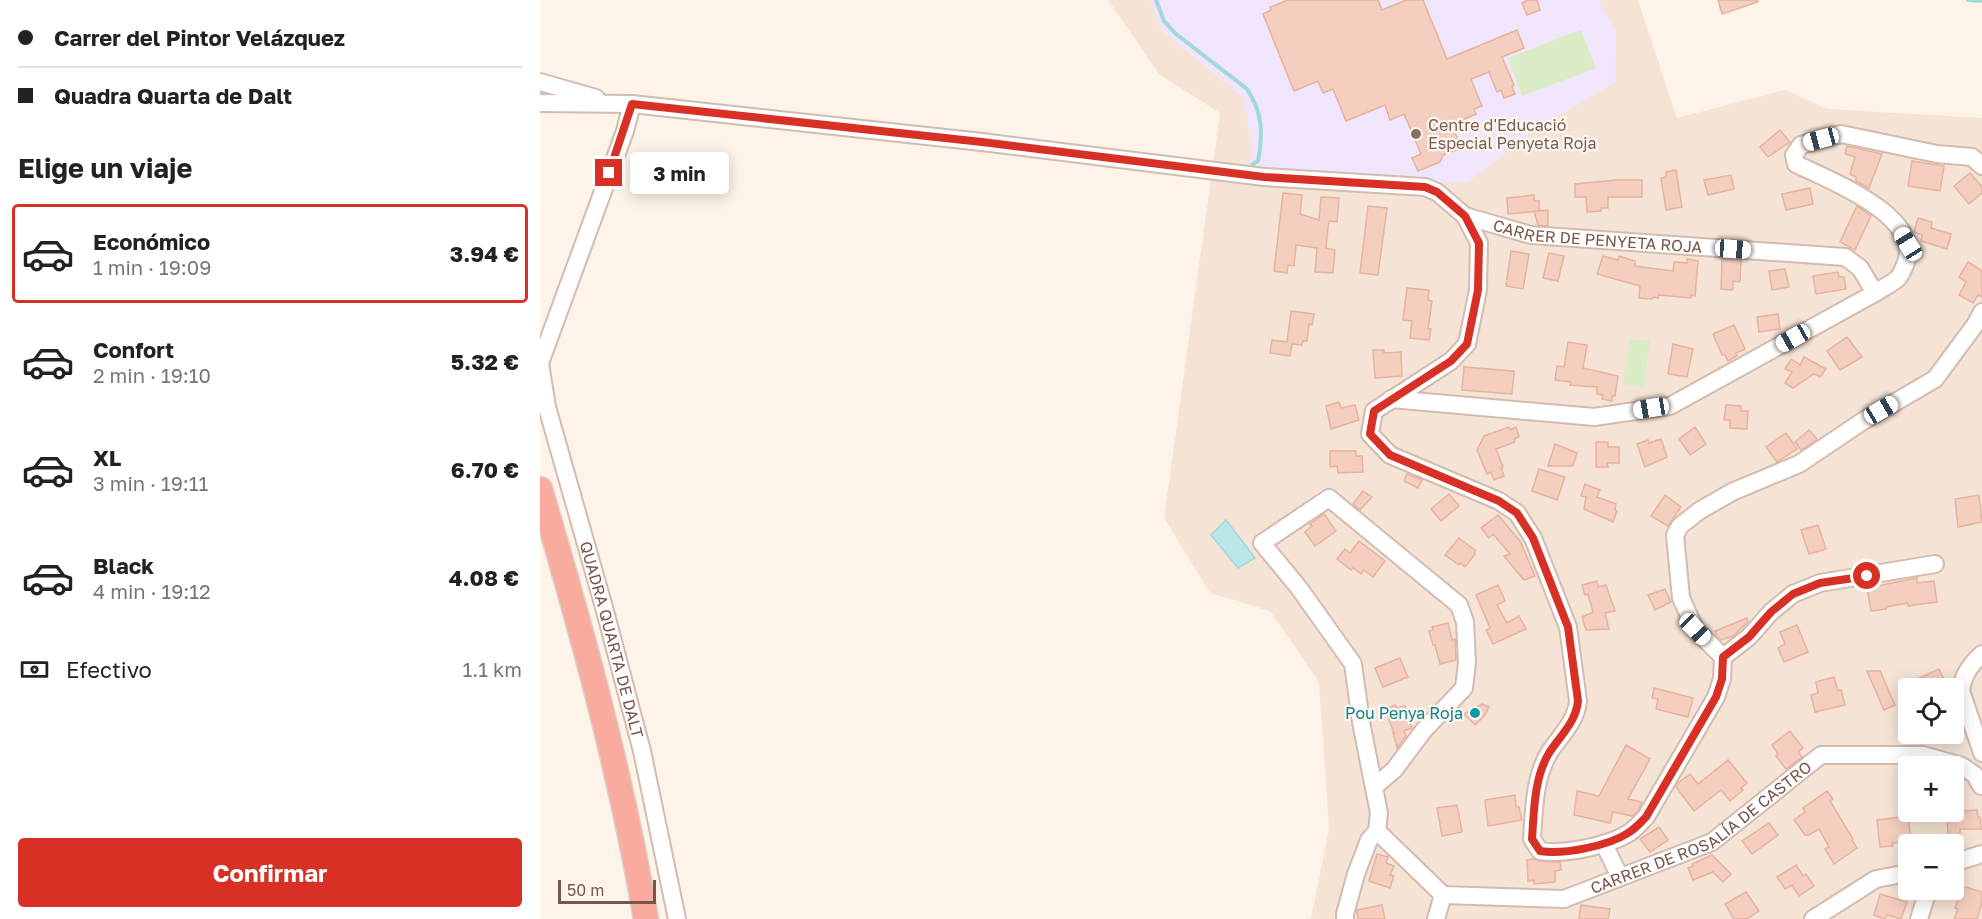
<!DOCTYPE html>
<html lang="es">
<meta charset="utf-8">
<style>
:root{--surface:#fff;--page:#f6f6f6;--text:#222;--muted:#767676;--line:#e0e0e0;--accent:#d93025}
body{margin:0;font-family:"Golos Text",sans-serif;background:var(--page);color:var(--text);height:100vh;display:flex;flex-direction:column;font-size:22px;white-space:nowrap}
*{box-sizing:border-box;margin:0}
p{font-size:20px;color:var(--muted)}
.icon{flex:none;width:33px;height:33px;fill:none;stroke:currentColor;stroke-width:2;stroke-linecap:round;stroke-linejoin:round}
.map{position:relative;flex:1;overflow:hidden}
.sheet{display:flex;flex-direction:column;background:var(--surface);width:540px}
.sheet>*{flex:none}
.banner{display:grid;align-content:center;height:132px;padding:0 18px;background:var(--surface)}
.fabs{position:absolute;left:1358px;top:678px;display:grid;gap:12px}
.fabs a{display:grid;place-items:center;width:66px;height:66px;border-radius:6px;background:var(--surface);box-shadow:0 3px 15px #0003;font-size:30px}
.scale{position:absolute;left:18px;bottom:15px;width:98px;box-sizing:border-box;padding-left:6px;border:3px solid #79564b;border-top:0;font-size:16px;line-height:21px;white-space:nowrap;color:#79564b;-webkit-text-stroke:4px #fff7ef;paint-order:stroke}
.end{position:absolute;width:27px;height:27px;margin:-14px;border:8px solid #d93025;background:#fff;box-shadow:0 0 0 3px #fff}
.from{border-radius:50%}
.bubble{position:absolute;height:42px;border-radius:6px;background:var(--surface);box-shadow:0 3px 15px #0003;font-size:20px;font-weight:700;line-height:42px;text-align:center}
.car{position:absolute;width:18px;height:36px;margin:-18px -9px;border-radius:8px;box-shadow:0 0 4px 2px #0007;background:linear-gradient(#fff 24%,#345 0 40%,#fff 0 76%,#345 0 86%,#fff 0)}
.banner b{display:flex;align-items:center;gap:21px;height:57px;font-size:22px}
.banner b+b{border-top:2px solid var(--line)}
.banner i{width:15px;height:15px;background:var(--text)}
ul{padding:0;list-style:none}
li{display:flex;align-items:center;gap:18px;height:99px;margin:0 12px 9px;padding:0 6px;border:3px solid transparent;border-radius:6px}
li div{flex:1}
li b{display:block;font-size:22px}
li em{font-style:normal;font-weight:700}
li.active{border-color:var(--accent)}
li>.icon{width:54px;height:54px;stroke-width:1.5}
h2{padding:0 18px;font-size:27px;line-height:72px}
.pay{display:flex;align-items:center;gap:15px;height:66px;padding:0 18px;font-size:22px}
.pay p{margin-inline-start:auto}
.button{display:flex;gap:12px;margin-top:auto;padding:12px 18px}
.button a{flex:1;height:69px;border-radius:6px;background:var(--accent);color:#fff;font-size:24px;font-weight:700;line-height:69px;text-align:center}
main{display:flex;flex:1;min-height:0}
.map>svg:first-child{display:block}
.residential{fill:#f5e4d6;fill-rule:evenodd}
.education{fill:#f0e5fa}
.green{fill:#d9ecc5}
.water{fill:#bbe7e8;stroke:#a1d8da;stroke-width:1.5}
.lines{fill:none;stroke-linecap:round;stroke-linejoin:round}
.stream{stroke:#a1d8da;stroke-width:4}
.building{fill:#f4cebf;stroke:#e7b29e;stroke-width:1.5}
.minor-casing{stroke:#d3bbb0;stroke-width:20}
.highway-casing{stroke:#d9d0cd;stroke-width:27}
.minor{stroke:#fff;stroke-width:16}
.highway{stroke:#f9ab9e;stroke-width:24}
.route{stroke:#d93025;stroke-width:8}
.education-dot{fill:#8d6e63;stroke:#fff7ef;stroke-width:2}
.culture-dot{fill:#0f9aa8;stroke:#fff7ef;stroke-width:2}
.labels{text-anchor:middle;stroke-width:4.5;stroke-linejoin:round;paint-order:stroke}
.education-label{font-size:16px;fill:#785e54;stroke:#fff7ef;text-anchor:start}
.street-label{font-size:16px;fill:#79564b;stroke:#fff7ef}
.culture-label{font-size:16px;fill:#0d838f;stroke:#fff7ef;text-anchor:end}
</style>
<main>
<section class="sheet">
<div class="banner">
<b><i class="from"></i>Carrer del Pintor Velázquez</b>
<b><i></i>Quadra Quarta de Dalt</b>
</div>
<h2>Elige un viaje</h2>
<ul>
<li class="active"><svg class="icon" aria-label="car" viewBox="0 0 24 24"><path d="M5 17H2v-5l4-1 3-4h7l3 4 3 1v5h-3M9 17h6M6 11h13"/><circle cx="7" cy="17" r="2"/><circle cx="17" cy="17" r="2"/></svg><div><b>Económico</b><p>1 min · 19:09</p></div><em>3.94 €</em></li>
<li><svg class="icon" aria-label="car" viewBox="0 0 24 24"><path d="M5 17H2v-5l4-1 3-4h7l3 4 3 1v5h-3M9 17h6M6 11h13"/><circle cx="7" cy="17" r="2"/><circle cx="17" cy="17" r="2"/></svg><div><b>Confort</b><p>2 min · 19:10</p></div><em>5.32 €</em></li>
<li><svg class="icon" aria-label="car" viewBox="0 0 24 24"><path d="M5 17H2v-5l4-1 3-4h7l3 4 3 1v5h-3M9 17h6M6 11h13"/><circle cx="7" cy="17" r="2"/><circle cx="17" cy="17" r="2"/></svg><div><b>XL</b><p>3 min · 19:11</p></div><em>6.70 €</em></li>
<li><svg class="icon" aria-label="car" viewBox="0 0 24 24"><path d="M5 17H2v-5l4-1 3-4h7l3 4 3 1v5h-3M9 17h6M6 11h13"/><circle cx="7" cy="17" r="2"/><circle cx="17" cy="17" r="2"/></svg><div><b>Black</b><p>4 min · 19:12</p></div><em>4.08 €</em></li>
</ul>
<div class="pay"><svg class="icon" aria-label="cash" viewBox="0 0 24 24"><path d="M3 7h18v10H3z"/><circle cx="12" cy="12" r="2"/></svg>Efectivo<p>1.1 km</p></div>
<div class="button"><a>Confirmar</a></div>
</section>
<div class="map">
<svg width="1442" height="919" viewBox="0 0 1442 919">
<rect width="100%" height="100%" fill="#fdf3e8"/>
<path class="residential" d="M568,0h530l39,118 108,-28 43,19 154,9v801h-671l18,-90 -10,-147 -49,-71 -60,-18 -46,-75 56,-405 -61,-39zM1368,688h45v46h-45zM1368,766h45v46h-45zM1368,844h45v46h-45z"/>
<polygon class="education" points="610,0 1058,0 1076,32 1075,82 994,131 928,182 873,183 711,172 711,141 703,97 622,31"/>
<g class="green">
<polygon points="1041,30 1056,68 982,96 968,58"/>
<polygon points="1090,339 1110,341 1104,387 1083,384"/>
</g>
<polygon class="water" points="686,520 715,558 698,568 671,535"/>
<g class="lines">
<g class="stream">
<path d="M616,0l8,21 12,13 71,55c16,24 16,45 11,72l-5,3"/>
<polyline points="1428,0 1442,1"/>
</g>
</g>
<g class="building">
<polygon points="748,0 838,0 842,10 866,0 883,0 907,59 977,30 984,48 962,57 974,85 972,86 975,94 964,98 961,90 957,92 949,72 931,79 942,106 934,109 936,114 920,121 923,129 915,132 921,148 903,155 900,162 878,171 872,158 881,154 864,114 850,120 845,105 806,121 793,89 783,93 778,81 754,91 723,14 731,10 730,7"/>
<polygon points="987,0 997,0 1000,10 987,15 982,3"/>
<polygon points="1178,0 1218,0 1218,2 1182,14"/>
<polygon points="1240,130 1250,142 1228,157 1220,147"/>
<polygon points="1307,146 1342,154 1329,188 1316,181 1316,177 1310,174 1315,157 1305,154"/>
<polygon points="1372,161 1404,166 1400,191 1368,186"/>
<polygon points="1136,170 1142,207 1126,210 1121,178 1126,177 1126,172"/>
<polygon points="1430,173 1442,187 1442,193 1429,204 1414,186"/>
<polygon points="1191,175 1194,189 1168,195 1164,180"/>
<polygon points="1076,180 1102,180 1102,197 1068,197 1068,208 1061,208 1061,211 1047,212 1046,197 1035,197 1035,184"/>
<polygon points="1270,188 1273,204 1246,210 1242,194"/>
<polygon points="743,193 762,195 760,214 779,220 781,197 799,198 797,222 789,221 788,228 786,248 795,250 793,273 775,272 777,248 756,245 754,266 748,265 747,273 734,271"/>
<polygon points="994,195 994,201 999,201 999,211 968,214 967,198"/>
<polygon points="828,206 847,208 838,275 820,273"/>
<polygon points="1317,206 1331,216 1315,250 1300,242"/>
<polygon points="1008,210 1008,226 998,225 994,211"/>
<polygon points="1378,218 1392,222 1391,228 1411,234 1407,249 1381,241 1382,235 1374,232"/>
<polygon points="971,251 989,254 983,289 966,286"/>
<polygon points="1009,253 1024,256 1018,281 1003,278"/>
<polygon points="1063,256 1078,260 1079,256 1095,261 1095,266 1133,271 1134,262 1147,263 1147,259 1158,261 1155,296 1151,295 1151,298 1118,295 1118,298 1113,297 1112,299 1099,298 1100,286 1057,274"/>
<polygon points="1182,259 1201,260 1200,282 1193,281 1193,290 1181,289"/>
<polygon points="1428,262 1442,271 1442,297 1438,295 1433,303 1419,295 1426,282 1419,277"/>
<polygon points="1245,269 1249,287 1232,290 1229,271"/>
<polygon points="1298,272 1299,277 1304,277 1306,289 1276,294 1273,276"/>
<polygon points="867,288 889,290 888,300 892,301 888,329 891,329 889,340 870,338 872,321 863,320"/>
<polygon points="751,311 774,314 772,325 769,324 767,341 763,341 762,345 752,344 750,356 730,353 732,340 747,342"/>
<polygon points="1238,314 1240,329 1219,332 1217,317"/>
<polygon points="1194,325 1205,349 1196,353 1197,356 1188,361 1185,355 1182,355 1173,334"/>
<polygon points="1307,337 1322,357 1300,370 1287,351"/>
<polygon points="1028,342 1047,345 1043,368 1078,376 1075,396 1072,396 1072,401 1062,399 1063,395 1057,394 1057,387 1030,385 1031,382 1015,380 1017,366 1024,367"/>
<polygon points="1133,344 1153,349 1147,377 1128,374"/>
<polygon points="833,350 844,350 844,353 861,352 862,376 835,378"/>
<polygon points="1264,357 1286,369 1280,377 1274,374 1253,388 1245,383 1252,372 1245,369 1251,359 1260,365"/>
<polygon points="924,367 974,371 972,394 922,390"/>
<polygon points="799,402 801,408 815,405 819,420 791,429 786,406"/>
<polygon points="1186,405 1201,406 1201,411 1208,411 1207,429 1190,428 1190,420 1184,420"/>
<polygon points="969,427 970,430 976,427 979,437 974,439 975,442 956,449 963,467 961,468 964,476 954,480 951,472 947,474 937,450 944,436"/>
<polygon points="1155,427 1166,444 1150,455 1139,439"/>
<polygon points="1269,430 1277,439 1261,450 1255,442"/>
<polygon points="1246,433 1257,449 1237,462 1226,447"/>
<polygon points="1121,439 1127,457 1105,467 1097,444 1108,440 1109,443"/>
<polygon points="1056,442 1068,442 1068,447 1079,447 1079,463 1067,463 1068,467 1056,467"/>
<polygon points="1015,444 1037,453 1033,466 1008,466"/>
<polygon points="790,451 816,451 816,456 822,456 823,472 798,473 797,466 790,467"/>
<polygon points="999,469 1025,477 1017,500 992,491"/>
<polygon points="867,474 882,480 878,488 864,481"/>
<polygon points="1045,484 1060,490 1057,497 1076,504 1075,510 1077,511 1073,522 1044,509 1046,497 1041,496"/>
<polygon points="823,491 832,497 820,510 813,504"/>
<polygon points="909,494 919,506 901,521 891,509"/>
<polygon points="1125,495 1141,507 1128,526 1111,516"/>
<polygon points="1439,495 1442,522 1418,527 1415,499"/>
<polygon points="784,514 796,531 775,546 765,532 772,526 770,524"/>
<polygon points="958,515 980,541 995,576 984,580 964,556 970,554 953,534 949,538 941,528"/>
<polygon points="1278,525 1286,549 1269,554 1261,530"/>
<polygon points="919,538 935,550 935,554 925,567 920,563 919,565 905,555"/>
<polygon points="819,541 845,561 833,577 824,570 821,574 813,568 811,570 797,559 805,549 810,553"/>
<polygon points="1377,578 1377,583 1394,581 1397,602 1368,606 1368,603 1346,607 1346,609 1331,611 1327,588"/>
<polygon points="1057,581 1058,587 1066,585 1075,611 1065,613 1069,629 1046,630 1042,617 1053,612 1048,594 1045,595 1042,585"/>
<polygon points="958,585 965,601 957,605 967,623 979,616 986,629 953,644 946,630 950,628 936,595"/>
<polygon points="1125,589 1131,602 1115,610 1108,595"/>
<polygon points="1207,618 1208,622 1193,636 1181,640 1177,637 1175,631"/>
<polygon points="908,623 912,640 915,639 916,660 900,664 895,645 893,645 889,631 893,630 892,627"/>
<polygon points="1257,625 1268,652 1244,662 1238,648 1245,644 1240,632"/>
<polygon points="860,658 868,677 843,687 835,668"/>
<polygon points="1399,669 1408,688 1381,688 1377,679"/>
<polygon points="1327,671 1340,671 1355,705 1344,710"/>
<polygon points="1294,677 1298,691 1301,690 1305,705 1275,712 1271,695 1278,693 1276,682"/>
<polygon points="1114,688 1153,698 1148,717 1116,709 1118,699 1112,698"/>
<polygon points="942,704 949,707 945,715 935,725 924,714"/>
<polygon points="855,705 857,708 865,706 872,728 864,731 866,736 857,748 853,733 854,733 845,709"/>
<polygon points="1250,731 1263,748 1258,752 1262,757 1246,769 1236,756 1238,754 1232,745"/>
<polygon points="1086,745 1110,759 1088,799 1102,802 1098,811 1092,816 1073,812 1070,823 1034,815 1037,791 1059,796"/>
<polygon points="1188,760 1207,783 1201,788 1203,790 1190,801 1181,790 1154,811 1136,787 1138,783 1150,774 1158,784"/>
<polygon points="1287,791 1293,799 1290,801 1313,839 1312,840 1317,848 1294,864 1285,849 1289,847 1279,829 1269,835 1265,835 1254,820 1265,812 1263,808"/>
<polygon points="975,795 976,807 979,807 982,820 948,826 945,800"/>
<polygon points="917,805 922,832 902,836 897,808"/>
<polygon points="1437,810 1438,817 1440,817 1441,829 1420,829 1420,837 1408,837 1407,812"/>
<polygon points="1368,816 1371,841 1352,843 1353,846 1340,847 1337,820"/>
<polygon points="1229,823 1238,835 1212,854 1202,841"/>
<polygon points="1119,827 1128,840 1110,852 1100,839"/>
<polygon points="837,854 848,857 846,863 854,866 850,875 854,876 850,888 829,881"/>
<polygon points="1172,855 1191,874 1183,882 1173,872 1153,880 1148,868 1153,866 1152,864"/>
<polygon points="994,859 999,861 1020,862 1021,870 1015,871 1015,882 994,884 994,880 988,881 987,860"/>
<polygon points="1256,865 1263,876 1266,874 1274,886 1259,896 1252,885 1245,889 1237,877"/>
<polygon points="1422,886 1442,892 1442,902 1437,919 1414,919 1418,909 1415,908"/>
<polygon points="1206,892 1219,911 1207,919 1194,919 1185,904"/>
<polygon points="1340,894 1367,902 1361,919 1347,915 1345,919 1334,915"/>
<polygon points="842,905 845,919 818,919 817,910"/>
<polygon points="1041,905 1070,909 1068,919 1039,919"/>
</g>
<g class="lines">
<g class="minor-casing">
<g id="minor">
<polyline points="0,82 56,98"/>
<path d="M0,103l92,1 350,38 282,35 161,10 12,5 28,24 14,27 -1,47 -11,54 -16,17 -77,50 -4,23 20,21 109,46 18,12 16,25 35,89 10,74c-2,21 -18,35 -29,52 -15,25 -15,58 -17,86l8,12c23,4 68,-5 89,-18 6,-4 11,-10 17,-16l70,-120 6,-18 1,-22 26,-20 22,-25 22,-18 27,-11 115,-19"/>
<path id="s1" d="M925,216l66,19 314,22 15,11 15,25c7,-5 17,-9 23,-15 3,-3 5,-9 7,-13 21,-48 -76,-85 -109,-101l-2,-9 7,-10 40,-11 96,20 35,3 10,9"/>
<path id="s2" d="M0,363l7,44 58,204 37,140 35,168"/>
<polyline points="0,363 85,131 92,104"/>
<polyline points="851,399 1054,417 1130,406 1335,293"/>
<path d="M1442,654c-11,10 -20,22 -21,37l21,62"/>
<polyline points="1183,657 1155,629 1141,598 1135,535 1140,526 1159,511 1192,492 1259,464 1323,421 1395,379 1435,325 1442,312"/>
<path id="s3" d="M837,831l66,64 121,4 148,-57 109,-87h102l39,11 13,9 6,11 1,-2"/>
<polyline points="1064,844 1080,877"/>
<polyline points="1413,863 1442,854"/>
<polyline points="805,919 805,914 816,874 829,840 837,831 839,813 821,722 813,664 759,588 722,543 789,498 919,605 925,622 927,663 924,688 884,730 854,770 834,787"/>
<polyline points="896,919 903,895"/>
<polyline points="1273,919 1336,879 1368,873"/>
<polyline points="1379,919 1388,890"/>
</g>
</g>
<g class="highway-casing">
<path id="highway" d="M0,489c42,142 81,284 106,430"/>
</g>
<use href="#minor" class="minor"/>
<use href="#highway" class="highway"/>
</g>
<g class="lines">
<path class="route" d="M69,173l23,-69 350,38 282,35 161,10 12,5 28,24 14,27 -1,47 -11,54 -16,17 -77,50 -4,23 20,21 109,46 18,12 16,25 35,89 10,74c-2,21 -18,35 -29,52 -15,25 -15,58 -17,86l8,12c23,4 68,-5 88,-18 7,-4 12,-10 18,-16l70,-120 6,-18 1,-22 26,-20 22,-25 22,-18 27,-11 47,-7"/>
</g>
<circle class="education-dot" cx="876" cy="134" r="6"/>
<circle class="culture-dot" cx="935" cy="713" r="6"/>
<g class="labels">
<g class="education-label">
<text x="888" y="131">Centre d'Educació<tspan x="888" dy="18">Especial Penyeta Roja</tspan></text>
</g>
<g class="street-label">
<text dy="6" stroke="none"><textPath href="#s1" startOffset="135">CARRER DE PENYETA ROJA</textPath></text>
<text dy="6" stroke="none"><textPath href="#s2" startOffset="286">QUADRA QUARTA DE DALT</textPath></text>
<text dy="6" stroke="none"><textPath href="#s3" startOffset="369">CARRER DE ROSALÍA DE CASTRO</textPath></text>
</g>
<g class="culture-label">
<text x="923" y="719">Pou Penya Roja</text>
</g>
</g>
</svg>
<div class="fabs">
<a><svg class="icon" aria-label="locate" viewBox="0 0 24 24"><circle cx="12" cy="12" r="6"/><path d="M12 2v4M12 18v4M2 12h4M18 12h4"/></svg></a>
<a>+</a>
<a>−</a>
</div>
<div class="scale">50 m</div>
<i class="end from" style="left:1327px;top:576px"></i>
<i class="end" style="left:69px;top:173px"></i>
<div class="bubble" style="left:90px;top:152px;width:99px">3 min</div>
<i class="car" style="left:1281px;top:139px;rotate:255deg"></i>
<i class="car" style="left:1368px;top:244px;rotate:328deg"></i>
<i class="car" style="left:1193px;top:249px;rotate:94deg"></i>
<i class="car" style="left:1253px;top:338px;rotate:241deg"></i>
<i class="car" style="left:1111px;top:408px;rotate:261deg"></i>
<i class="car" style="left:1341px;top:410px;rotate:60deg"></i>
<i class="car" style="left:1155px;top:629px;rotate:136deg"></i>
</div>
</main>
